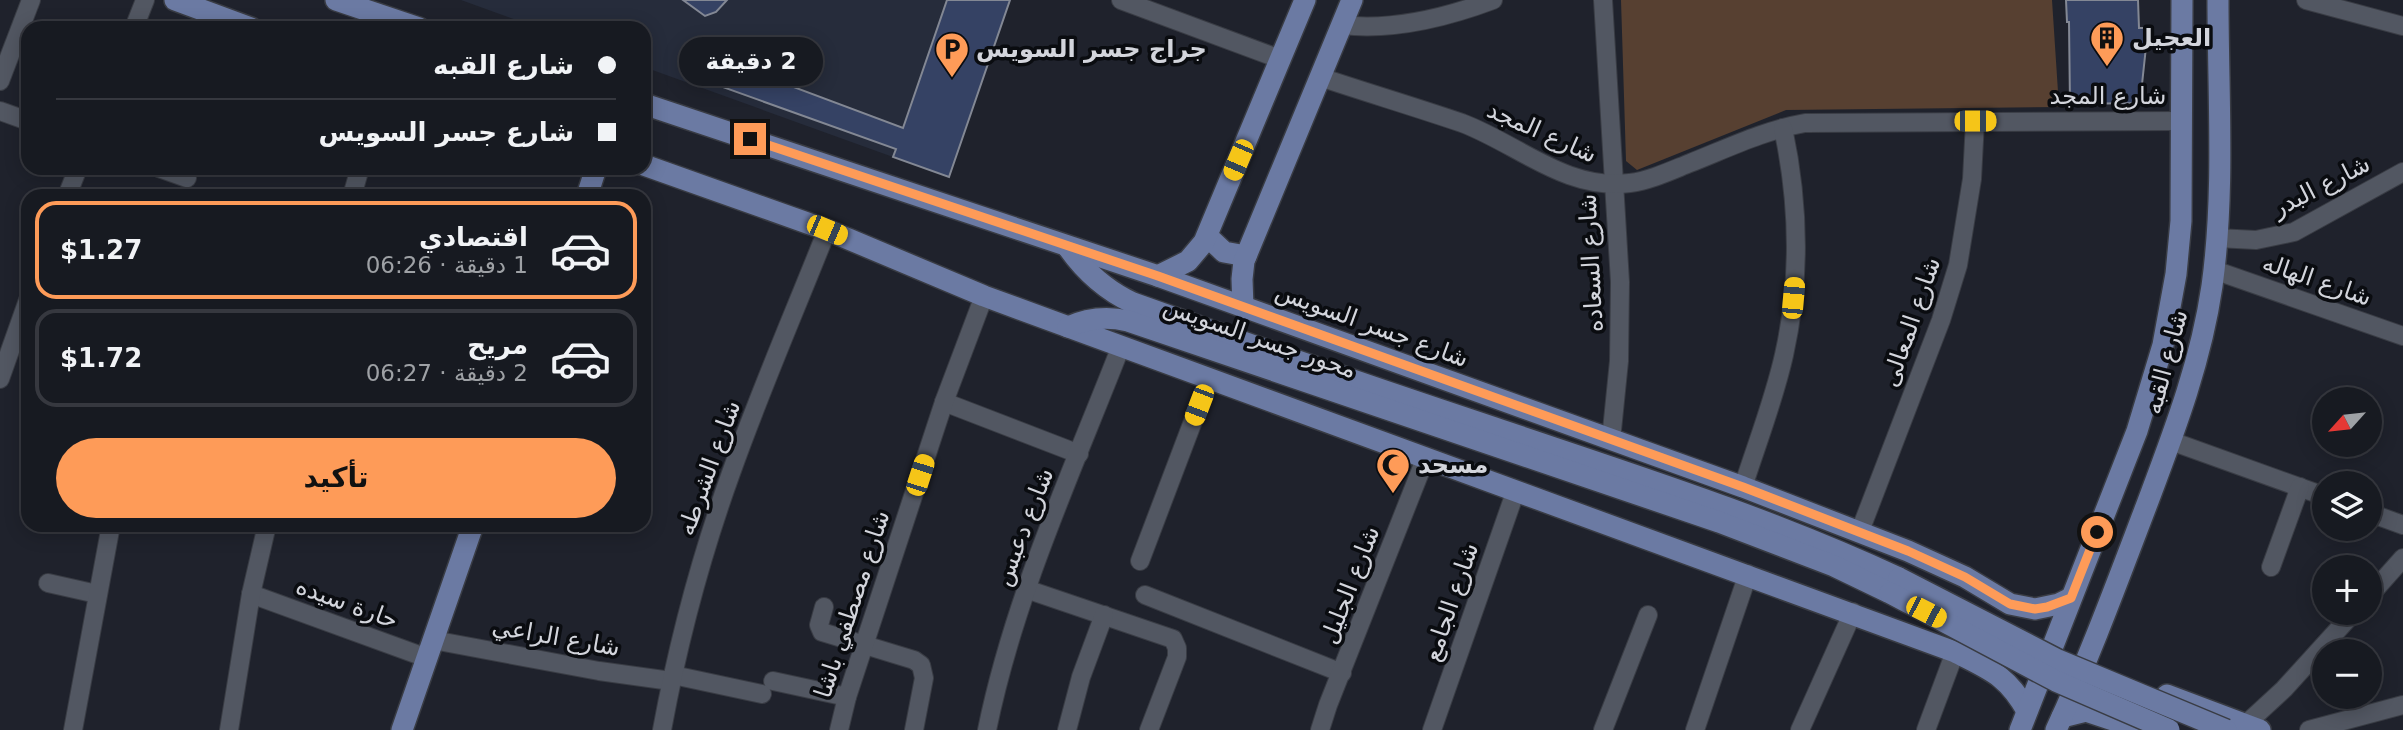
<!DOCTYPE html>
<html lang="ar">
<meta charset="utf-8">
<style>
:root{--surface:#171a21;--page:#24272e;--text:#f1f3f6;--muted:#9ea1a5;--line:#36383f;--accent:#fe9b58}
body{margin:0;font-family:"DejaVu Sans",Cairo,sans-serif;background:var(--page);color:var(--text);direction:rtl;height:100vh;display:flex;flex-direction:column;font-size:26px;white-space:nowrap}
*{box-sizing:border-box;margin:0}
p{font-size:23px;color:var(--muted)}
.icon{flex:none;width:38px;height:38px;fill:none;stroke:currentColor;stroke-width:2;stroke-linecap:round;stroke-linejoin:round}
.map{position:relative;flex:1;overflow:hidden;direction:ltr}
.drawer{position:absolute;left:21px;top:189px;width:630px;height:343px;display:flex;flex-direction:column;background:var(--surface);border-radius:21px;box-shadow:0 4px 18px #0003,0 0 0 2px var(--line);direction:rtl}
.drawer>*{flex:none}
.top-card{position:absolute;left:21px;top:21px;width:630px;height:154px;border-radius:21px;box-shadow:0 4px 18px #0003,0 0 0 2px var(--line);direction:rtl;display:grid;align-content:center;height:154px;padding:0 35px;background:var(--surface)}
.needle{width:46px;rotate:243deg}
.tools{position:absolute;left:2312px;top:387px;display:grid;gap:14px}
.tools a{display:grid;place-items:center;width:70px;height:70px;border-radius:50%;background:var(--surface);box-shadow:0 4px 18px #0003,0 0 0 2px var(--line);font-size:35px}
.end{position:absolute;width:32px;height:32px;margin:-16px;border:9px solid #fe9b58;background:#111;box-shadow:0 0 0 4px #111}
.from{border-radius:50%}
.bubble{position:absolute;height:49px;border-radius:24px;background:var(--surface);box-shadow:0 4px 18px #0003,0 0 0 2px var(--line);font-size:23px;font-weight:800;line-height:49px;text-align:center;direction:rtl}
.car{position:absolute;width:21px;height:42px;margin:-21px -10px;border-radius:9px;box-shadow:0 0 5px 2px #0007;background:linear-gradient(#f5c518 24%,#345 0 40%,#f5c518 0 76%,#345 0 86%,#f5c518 0)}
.top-card b{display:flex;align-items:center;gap:24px;height:66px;font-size:26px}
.top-card b+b{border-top:2px solid var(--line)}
.top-card i{width:18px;height:18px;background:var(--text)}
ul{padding:12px 0 0;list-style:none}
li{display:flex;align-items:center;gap:21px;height:98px;margin:0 14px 10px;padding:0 21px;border:4px solid var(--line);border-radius:21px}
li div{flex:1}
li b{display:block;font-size:26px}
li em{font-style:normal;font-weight:800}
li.active{border-color:var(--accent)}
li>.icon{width:63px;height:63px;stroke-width:1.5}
.button{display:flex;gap:14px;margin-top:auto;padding:14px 35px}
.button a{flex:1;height:80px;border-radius:42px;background:var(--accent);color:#111;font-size:28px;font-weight:800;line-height:80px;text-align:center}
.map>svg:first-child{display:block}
.built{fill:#262c3b}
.green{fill:#574031}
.building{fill:#354264;stroke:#838894;stroke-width:2}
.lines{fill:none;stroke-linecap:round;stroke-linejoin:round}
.minor-casing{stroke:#393c44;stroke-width:20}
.major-casing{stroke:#393c44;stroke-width:24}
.minor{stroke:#525762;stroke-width:18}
.major{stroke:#6b7aa3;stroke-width:21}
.major-bridge-casing{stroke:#393c44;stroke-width:24;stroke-linecap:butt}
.major-bridge{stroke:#6b7aa3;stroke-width:21}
.route{stroke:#fe9b58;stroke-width:9}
.labels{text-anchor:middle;stroke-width:7;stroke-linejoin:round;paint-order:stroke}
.poi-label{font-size:24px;font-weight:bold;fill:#d3d5dc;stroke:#0a0c10;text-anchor:start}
.street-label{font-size:24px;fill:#d3d5dc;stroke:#0a0c10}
</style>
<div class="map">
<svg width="2403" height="730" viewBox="0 0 2403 730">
<rect width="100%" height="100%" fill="#1f222c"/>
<polygon class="built" points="461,0 947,0 893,157 644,67 644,28 538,28"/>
<polygon class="green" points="1621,0 2052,0 2059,107 1786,110 1637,170 1626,161"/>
<g class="building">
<polygon points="683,0 727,0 716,12 705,16"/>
<polygon points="947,0 1010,0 949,177 893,157 896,149 703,80 711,55 781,79 780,82 903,128"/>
<polygon points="2066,0 2138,0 2139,28 2148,28 2140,103 2070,104 2069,22 2067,22"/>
</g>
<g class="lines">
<g class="minor-casing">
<g id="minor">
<polyline points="1121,0 1280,59"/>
<polyline points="1603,0 1620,282 1619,361 1611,440"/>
<polyline points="2306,0 2403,26"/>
<path d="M1342,25c51,6 103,-7 151,-25"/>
<polyline points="134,28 145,0"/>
<path d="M1320,77c48,16 95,30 142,46 56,21 104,68 168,60 21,-3 40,-12 60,-20 38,-15 75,-33 115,-40l377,-2"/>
<polyline points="0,81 31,0"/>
<polyline points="0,111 28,121"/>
<polyline points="159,168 187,178"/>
<polyline points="67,196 78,168"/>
<polyline points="352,196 360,168"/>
<polyline points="2217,238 2256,240 2294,232 2403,172"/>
<polyline points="2214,270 2403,336"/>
<polyline points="0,379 28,300"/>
<polyline points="944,402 1079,454"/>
<polyline points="2171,441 2324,496"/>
<path d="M1743,487c14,-44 31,-87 41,-132 17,-76 15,-152 -1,-227"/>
<polyline points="2370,513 2403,525"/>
<polyline points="1860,531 1941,320 1958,265 1972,179 1975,121"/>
<polyline points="1140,561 1209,379"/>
<polyline points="2271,567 2300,487"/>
<polyline points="48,583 97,594"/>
<polyline points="1026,589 1173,639 1177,648 1177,657 1149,730"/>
<polyline points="251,594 427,658"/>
<polyline points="1145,595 1342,673"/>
<polyline points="2370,595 2403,558"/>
<polyline points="824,607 819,625 822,632 914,660 921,665 924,678 914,730"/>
<polyline points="433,640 599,671 671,681"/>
<polyline points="673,675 762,694"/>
<polyline points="773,681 847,697"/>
<polyline points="2246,724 2284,689 2354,612"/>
<polyline points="73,730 111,525"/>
<polyline points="229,730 251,594 267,525"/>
<path d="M662,730c16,-87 39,-174 69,-257 29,-82 64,-162 96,-243"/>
<polyline points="839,730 847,697 944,402 984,296"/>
<path d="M987,730c27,-133 85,-258 134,-384"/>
<polyline points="1067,730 1081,677 1104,615"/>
<polyline points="1320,730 1328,705 1426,457"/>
<polyline points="1432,730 1516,490"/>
<polyline points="1603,730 1648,615"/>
<polyline points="1695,730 1748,574"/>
<polyline points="1800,730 1853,612"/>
<polyline points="1926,730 1955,652"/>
<polyline points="2309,730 2403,705"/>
</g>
</g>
<g class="major-casing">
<g id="major">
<polyline points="175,0 251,28"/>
<polyline points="336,0 419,28"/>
<polyline points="644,104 1158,276 1743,487 1908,551 1965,577 2010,604 2035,609 2059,604 2071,598"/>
<path d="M644,165l183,65 157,66 971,356c35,18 52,23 72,59"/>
<polyline points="587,196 596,168"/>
<polyline points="1207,236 1224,252 1246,256"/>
<path d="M1067,246c18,26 38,44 66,57 120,43 241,85 362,125 136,46 273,89 404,150"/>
<polyline points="1158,276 1188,261 1204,242 1305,0"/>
<polyline points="1243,307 1242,279 1244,261 1352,0"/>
<path d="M1068,327c20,-9 38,-11 60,-6l591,201 115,44 56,27"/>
<polyline points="2167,695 2260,730"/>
<polyline points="2062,717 2086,711 2143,730"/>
<polyline points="402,730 473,525"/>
<polyline points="2020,730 2137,431 2163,345 2176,274 2181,221 2182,0"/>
<path d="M2056,730c34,-74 62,-150 91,-226 27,-72 54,-142 65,-218 13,-94 6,-191 6,-286"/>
</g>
</g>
<use href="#minor" class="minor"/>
<use href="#major" class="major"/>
<g class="major-bridge-casing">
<g id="major-bridge">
<polyline points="1899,578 2058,660 2226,730"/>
<polyline points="1890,593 2056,681 2169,730"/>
</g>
</g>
<use href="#major-bridge" class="major-bridge"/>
</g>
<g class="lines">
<polyline class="route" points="750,139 1158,276 1743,487 1908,551 1965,577 2010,604 2035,609 2047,607 2071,598 2097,532"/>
</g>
<defs>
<g id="building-pin" transform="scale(1.75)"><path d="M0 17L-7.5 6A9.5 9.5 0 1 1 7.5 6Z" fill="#fe9b58" stroke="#0a0c10"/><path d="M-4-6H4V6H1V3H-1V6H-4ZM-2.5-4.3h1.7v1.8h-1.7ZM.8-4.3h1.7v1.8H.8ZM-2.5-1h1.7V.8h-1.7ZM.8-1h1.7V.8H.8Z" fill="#111"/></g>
<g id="parking-pin" transform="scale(1.75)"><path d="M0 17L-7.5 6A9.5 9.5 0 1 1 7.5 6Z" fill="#fe9b58" stroke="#0a0c10"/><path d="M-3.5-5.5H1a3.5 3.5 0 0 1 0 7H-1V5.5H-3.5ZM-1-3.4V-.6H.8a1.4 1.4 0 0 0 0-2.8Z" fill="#111"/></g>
<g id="mosque-pin" transform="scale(1.75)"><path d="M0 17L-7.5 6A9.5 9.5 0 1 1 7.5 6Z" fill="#fe9b58" stroke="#0a0c10"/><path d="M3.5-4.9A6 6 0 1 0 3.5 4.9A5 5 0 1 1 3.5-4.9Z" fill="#111"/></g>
</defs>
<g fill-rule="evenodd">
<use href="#building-pin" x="2107" y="38"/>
<use href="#parking-pin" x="952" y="49"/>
<use href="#mosque-pin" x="1393" y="465"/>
</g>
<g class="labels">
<g class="poi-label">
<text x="2132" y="46">العجيل</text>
<text x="976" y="57">جراج جسر السويس</text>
<text x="1418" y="473">مسحد</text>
</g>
<g class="street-label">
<text x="2108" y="104">شارع المجد</text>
<text transform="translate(1542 132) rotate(24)" y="8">شارع المجد</text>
<text transform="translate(2321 186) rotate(-27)" y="8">شارع البدر</text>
<text transform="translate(1591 263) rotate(-93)" y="8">شارع السعاده</text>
<text transform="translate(2317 280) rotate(19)" y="8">شارع الهاله</text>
<text transform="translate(1911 322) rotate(-71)" y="8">شارع المعالى</text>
<text transform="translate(1372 325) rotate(20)" y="8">شارع جسر السويس</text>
<text transform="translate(1260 338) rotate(19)" y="8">محور جسر السويس</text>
<text transform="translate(2166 362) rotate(-75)" y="8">شارع القبه</text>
<text transform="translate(709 468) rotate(-70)" y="8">شارع الشرطه</text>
<text transform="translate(1024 527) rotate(-69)" y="8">شارع دعبس</text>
<text transform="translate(1350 585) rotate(-69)" y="8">شارع الجليل</text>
<text transform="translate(1451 602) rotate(-71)" y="8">شارع الجامع</text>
<text transform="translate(347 603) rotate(20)" y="8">حارة سيده</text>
<text transform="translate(852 604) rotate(-72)" y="8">شارع مصطفي باشا</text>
<text transform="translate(556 637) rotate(10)" y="8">شارع الراعي</text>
</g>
</g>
</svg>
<div class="tools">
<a><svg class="needle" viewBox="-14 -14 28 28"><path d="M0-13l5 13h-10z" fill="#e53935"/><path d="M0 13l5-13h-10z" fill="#9ea1a5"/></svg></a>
<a><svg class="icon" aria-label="layers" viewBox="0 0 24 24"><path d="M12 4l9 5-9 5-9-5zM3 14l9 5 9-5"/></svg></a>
<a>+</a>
<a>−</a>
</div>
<i class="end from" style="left:2097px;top:532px"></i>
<i class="end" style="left:750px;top:139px"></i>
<div class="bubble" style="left:679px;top:37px;width:144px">2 دقيقة</div>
<i class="car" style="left:1975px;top:121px;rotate:90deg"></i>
<i class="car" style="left:1238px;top:160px;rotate:203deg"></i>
<i class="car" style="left:827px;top:230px;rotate:113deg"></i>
<i class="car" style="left:1793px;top:298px;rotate:5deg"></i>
<i class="car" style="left:1199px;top:405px;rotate:201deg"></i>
<i class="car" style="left:920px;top:475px;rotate:18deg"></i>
<i class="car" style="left:1926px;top:612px;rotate:117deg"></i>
<div class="top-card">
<b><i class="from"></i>شارع القبه</b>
<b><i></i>شارع جسر السويس</b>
</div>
<section class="drawer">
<ul>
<li class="active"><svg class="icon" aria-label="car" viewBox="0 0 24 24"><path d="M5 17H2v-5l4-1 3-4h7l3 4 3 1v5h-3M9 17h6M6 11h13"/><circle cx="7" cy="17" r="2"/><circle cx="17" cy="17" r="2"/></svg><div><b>اقتصادي</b><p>1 دقيقة · 06:26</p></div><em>$1.27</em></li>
<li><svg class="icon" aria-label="car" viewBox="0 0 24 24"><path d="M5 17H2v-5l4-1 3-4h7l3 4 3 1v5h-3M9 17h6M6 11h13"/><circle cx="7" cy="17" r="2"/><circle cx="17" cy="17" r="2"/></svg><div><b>مريح</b><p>2 دقيقة · 06:27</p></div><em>$1.72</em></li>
</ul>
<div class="button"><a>تأكيد</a></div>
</section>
</div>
